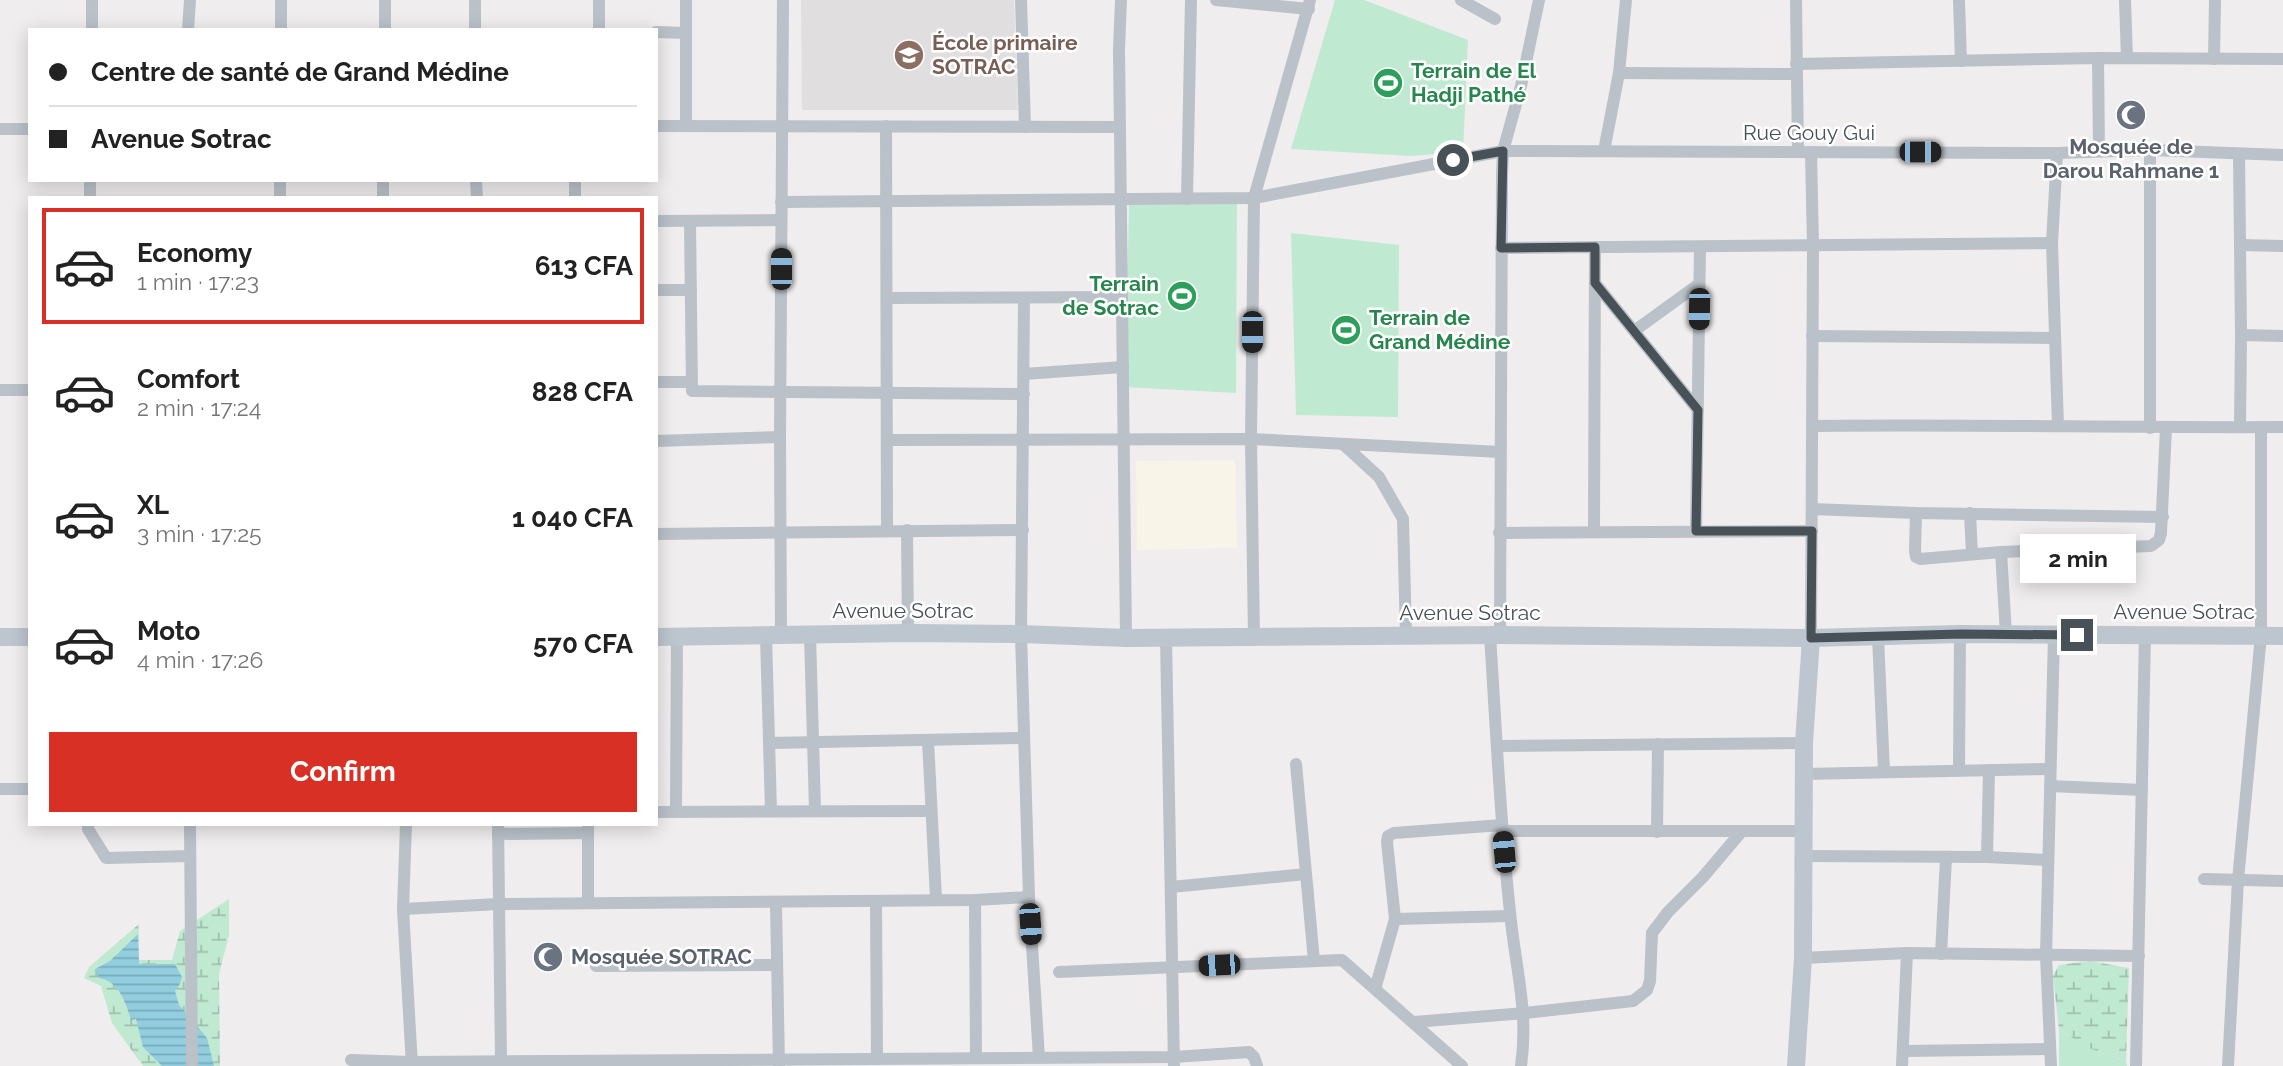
<!DOCTYPE html>
<meta charset="utf-8">
<style>
:root{--surface:#fff;--page:#f6f6f6;--text:#222;--muted:#767676;--line:#e0e0e0;--accent:#d93025}
body{margin:0;font-family:Raleway,sans-serif;background:var(--page);color:var(--text);height:100vh;display:flex;flex-direction:column;font-size:26px;white-space:nowrap}
*{box-sizing:border-box;margin:0}
p{font-size:23px;color:var(--muted)}
.icon{flex:none;width:38px;height:38px;fill:none;stroke:currentColor;stroke-width:2;stroke-linecap:round;stroke-linejoin:round}
.map{position:relative;flex:1;overflow:hidden}
.side{position:absolute;left:28px;top:196px;width:630px;height:630px;display:flex;flex-direction:column;background:var(--surface);border-radius:0px;box-shadow:0 4px 18px #0003}
.side>*{flex:none}
.guide{position:absolute;left:28px;top:28px;width:630px;height:154px;border-radius:0px;box-shadow:0 4px 18px #0003;display:grid;align-content:center;height:154px;padding:0 21px;background:var(--surface)}
.end{position:absolute;width:32px;height:32px;margin:-16px;border:9px solid #485058;background:#fff;box-shadow:0 0 0 4px #fff}
.from{border-radius:50%}
.bubble{position:absolute;height:49px;border-radius:0px;background:var(--surface);box-shadow:0 4px 18px #0003;font-size:23px;font-weight:700;line-height:49px;text-align:center}
.car{position:absolute;width:21px;height:42px;margin:-21px -10px;border-radius:9px;box-shadow:0 0 5px 2px #0007;background:linear-gradient(#222 24%,#8ab4d8 0 40%,#222 0 76%,#8ab4d8 0 86%,#222 0)}
.guide b{display:flex;align-items:center;gap:24px;height:66px;font-size:26px}
.guide b+b{border-top:2px solid var(--line)}
.guide i{width:18px;height:18px;background:var(--text)}
ul{padding:12px 0 0;list-style:none}
li{display:flex;align-items:center;gap:21px;height:116px;margin:0 14px 10px;padding:0 7px;border:4px solid transparent;border-radius:0px}
li div{flex:1}
li b{display:block;font-size:26px}
li em{font-style:normal;font-weight:700}
li.selected{border-color:var(--accent)}
li>.icon{width:63px;height:63px;stroke-width:1.5}
.button{display:flex;gap:14px;margin-top:auto;padding:14px 21px}
.button a{flex:1;height:80px;border-radius:0px;background:var(--accent);color:#fff;font-size:28px;font-weight:700;line-height:80px;text-align:center}
.map>svg:first-child{display:block}
.commercial{fill:#f9f4e8}
.education{fill:#e0dede}
.grass{fill:#c0e9d1}
.wetland{fill:url(#wetland-marsh)}
.water{fill:url(#water-rules)}
.lines{fill:none;stroke-linecap:round;stroke-linejoin:round}
.street{stroke:#bac1c8;stroke-width:12}
.secondary{stroke:#bdc5cf;stroke-width:18}
.route{stroke:#485058;stroke-width:9}
.labels{text-anchor:middle;stroke-width:5;stroke-linejoin:round;paint-order:stroke}
.education-label{font-size:21px;font-weight:bold;fill:#785e54;stroke:#fff;text-anchor:start}
.leisure-label{font-size:21px;font-weight:bold;fill:#27864d;stroke:#fff;text-anchor:start}
.street-label{font-size:21px;fill:#485058;stroke:#fff}
.worship-label{font-size:21px;font-weight:bold;fill:#5b616d;stroke:#fff}
</style>
<div class="map">
<svg width="2283" height="1066" viewBox="0 0 2283 1066">
<defs>
<pattern id="wetland-marsh" width="20" height="14" patternUnits="userSpaceOnUse" patternTransform="scale(1.75)"><rect width="20" height="14" fill="#c0e9d1"/><path d="M1 5h8M5 5V1M11 12h8M15 12V8" fill="none" stroke="#9ebfac"/></pattern>
<pattern id="water-rules" width="6" height="5" patternUnits="userSpaceOnUse" patternTransform="scale(1.75)"><rect width="6" height="5" fill="#92cee0"/><path d="M0 2.5h6" fill="none" stroke="#79aab8"/></pattern>
</defs>
<rect width="100%" height="100%" fill="#efeded"/>
<polygon class="commercial" points="1235,460 1237,548 1137,550 1136,461"/>
<polygon class="education" points="801,0 1014,0 1018,110 802,110"/>
<g class="grass">
<polygon points="1335,0 1364,0 1468,40 1463,152 1411,156 1291,149"/>
<polygon points="1237,204 1236,393 1125,387 1129,205"/>
<polygon points="1291,233 1399,245 1398,417 1296,415"/>
<polygon points="2059,1030 2091,1049 2126,1061 2127,1066 2059,1066"/>
</g>
<g class="wetland">
<polygon points="229,899 229,935 219,974 220,1066 143,1066 112,1023 101,986 84,978 89,967 139,924 139,960 172,960 180,931"/>
<polygon points="2090,961 2129,968 2126,1061 2091,1049 2059,1030 2053,976 2059,965"/>
</g>
<path class="water" d="M138,934l1,30h36l7,13 -3,9 -4,5 4,14 28,33 7,28h-52l-19,-19 -7,-28 -5,1c-5,-17 -12,-39 -32,-42l-4,-9 15,-8z"/>
<g class="lines">
<g class="street">
<polyline points="475,0 475,30"/>
<polyline points="1021,0 1025,127"/>
<polyline points="1121,0 1119,49 1126,638"/>
<polyline points="1216,0 1309,9"/>
<polyline points="1461,0 1495,19"/>
<polyline points="1796,0 1798,152"/>
<polyline points="1959,0 1961,61"/>
<polyline points="2125,0 2127,58"/>
<polyline points="92,30 92,0"/>
<polyline points="188,30 190,0"/>
<polyline points="281,30 281,0"/>
<polyline points="385,30 385,0"/>
<polyline points="599,30 599,0"/>
<polyline points="656,32 686,33"/>
<polyline points="2098,58 2099,151"/>
<polyline points="2214,59 2215,0"/>
<polyline points="1796,64 2098,58 2283,59"/>
<polyline points="1619,73 1796,74"/>
<polyline points="656,126 1120,127"/>
<polyline points="686,126 686,0"/>
<polyline points="886,126 887,530"/>
<polyline points="0,129 30,129"/>
<polyline points="2150,150 2150,428"/>
<polyline points="1604,151 1619,73 1626,0"/>
<polyline points="2057,153 2052,243 2058,426"/>
<polyline points="2239,154 2241,335 2240,426"/>
<polyline points="90,180 90,198"/>
<polyline points="476,180 477,198"/>
<polyline points="575,180 575,198"/>
<polyline points="280,198 280,180"/>
<polyline points="383,198 383,180"/>
<polyline points="1187,199 1191,0"/>
<polyline points="781,202 1254,198 1503,151 2057,153 2150,150 2283,155"/>
<polyline points="656,221 781,220"/>
<polyline points="690,221 692,391 1024,394"/>
<polyline points="2240,245 2283,246"/>
<polyline points="1501,248 2052,243"/>
<polyline points="1595,283 1698,410"/>
<polyline points="656,290 691,290"/>
<polyline points="887,298 1122,297"/>
<polyline points="1024,298 1021,634 1029,897 1039,1058"/>
<polyline points="1634,331 1699,284"/>
<polyline points="2241,335 2283,336"/>
<polyline points="1812,336 2055,338"/>
<polyline points="1024,374 1123,367"/>
<polyline points="656,382 691,382"/>
<polyline points="0,390 30,390"/>
<path d="M1812,426c157,-2 314,2 471,1"/>
<polyline points="887,440 1251,439 1500,452"/>
<polyline points="656,441 780,437"/>
<polyline points="1343,444 1379,477 1403,519 1406,636"/>
<polyline points="1812,509 1916,513 2163,517"/>
<polyline points="1916,513 1915,551 1916,557 1920,559 2001,552 2151,546 2159,540 2161,533 2166,428"/>
<polyline points="1970,513 1972,554"/>
<polyline points="907,530 908,633"/>
<polyline points="1696,531 1700,247"/>
<polyline points="1594,532 1595,247"/>
<polyline points="1499,533 1812,531"/>
<polyline points="656,534 1023,530"/>
<polyline points="2001,552 2006,634"/>
<polyline points="781,635 780,437 783,0"/>
<polyline points="810,635 815,810"/>
<path d="M1490,635c6,93 10,185 20,277 5,54 19,99 11,154"/>
<polyline points="1500,635 1502,175 1503,151 1521,86 1539,0"/>
<polyline points="766,636 771,811"/>
<polyline points="1166,637 1174,1066"/>
<polyline points="1254,637 1251,439 1254,198 1310,0"/>
<polyline points="1878,637 1884,771"/>
<polyline points="1811,638 1813,246 1811,152"/>
<polyline points="928,740 936,899"/>
<polyline points="770,743 1023,738"/>
<polyline points="1497,746 1804,743"/>
<polyline points="1296,764 1314,961"/>
<polyline points="1959,770 1960,634"/>
<polyline points="1804,774 2049,769"/>
<polyline points="2050,786 2142,790"/>
<polyline points="0,789 30,789"/>
<polyline points="656,812 931,811"/>
<polyline points="676,812 677,636"/>
<polyline points="88,824 88,829 106,858 190,856"/>
<polyline points="190,824 192,1066"/>
<polyline points="406,824 403,909 412,1066"/>
<polyline points="498,824 501,1061"/>
<polyline points="588,824 588,903"/>
<polyline points="1502,831 1804,831"/>
<polyline points="1657,832 1658,744"/>
<polyline points="498,834 588,833"/>
<polyline points="1804,856 1987,857 2048,860"/>
<polyline points="1987,857 1989,770"/>
<polyline points="2204,879 2283,881"/>
<polyline points="1171,887 1306,874"/>
<polyline points="975,900 976,1058"/>
<polyline points="876,901 877,1059"/>
<polyline points="776,902 779,1066"/>
<polyline points="403,909 499,904 975,900 1029,897"/>
<polyline points="1395,919 1510,916"/>
<polyline points="1941,954 1946,858"/>
<polyline points="1803,958 1907,953 2139,956"/>
<polyline points="596,966 777,965"/>
<polyline points="1059,972 1342,960 1462,1066"/>
<polyline points="1375,989 1395,919 1387,842 1388,836 1394,833 1502,825"/>
<polyline points="1414,1022 1525,1013 1633,1001 1647,990 1650,981 1652,933 1668,912 1703,877 1742,831"/>
<polyline points="1903,1051 2050,1049"/>
<polyline points="351,1060 412,1062 1174,1057 1249,1052 1254,1057 1257,1066"/>
<polyline points="1902,1066 1907,953"/>
<polyline points="2051,1066 2046,955 2054,635"/>
<polyline points="2136,1066 2145,635"/>
<polyline points="2228,1066 2238,880 2261,635 2261,427"/>
</g>
<g class="secondary">
<polyline points="0,637 30,637"/>
<polyline points="656,637 908,633 1021,634 1126,638 1500,635 1811,638 1960,634 2283,636"/>
<polyline points="1796,1066 1803,958 1804,743 1811,638"/>
</g>
</g>
<g class="lines">
<polyline class="route" points="1453,160 1503,151 1501,248 1595,247 1595,283 1698,410 1696,531 1812,531 1811,638 1961,634 2077,635"/>
</g>
<defs>
<g id="school-disc" transform="scale(1.575)"><circle r="9.5" fill="#8d6e63" stroke="#fff"/><path d="M0-5L7-2L0 1L-7-2ZM-4 1L0 2.5L4 1V4Q0 6-4 4Z" fill="#fff"/></g>
<g id="stadium-disc" transform="scale(1.575)"><circle r="9.5" fill="#2e9e5b" stroke="#fff"/><path d="M0-5a6.5 5 0 1 0 0 10a6.5 5 0 1 0 0-10ZM-3.5-1.8h7v3.6h-7Z" fill="#fff"/></g>
<g id="mosque-disc" transform="scale(1.575)"><circle r="9.5" fill="#6b7280" stroke="#fff"/><path d="M3.5-4.9A6 6 0 1 0 3.5 4.9A5 5 0 1 1 3.5-4.9Z" fill="#fff"/></g>
</defs>
<g fill-rule="evenodd">
<use href="#school-disc" x="909" y="55"/>
<use href="#stadium-disc" x="1388" y="83"/>
<use href="#mosque-disc" x="2131" y="115"/>
<use href="#stadium-disc" x="1182" y="296"/>
<use href="#stadium-disc" x="1346" y="330"/>
<use href="#mosque-disc" x="548" y="957"/>
</g>
<g class="labels">
<g class="education-label">
<text x="932" y="50">École primaire<tspan x="932" dy="24">SOTRAC</tspan></text>
</g>
<g class="leisure-label">
<text x="1411" y="78">Terrain de El<tspan x="1411" dy="24">Hadji Pathé</tspan></text>
<text x="1159" y="291" text-anchor="end">Terrain<tspan x="1159" dy="24">de Sotrac</tspan></text>
<text x="1369" y="325">Terrain de<tspan x="1369" dy="24">Grand Médine</tspan></text>
</g>
<g class="street-label">
<text x="1809" y="140">Rue Gouy Gui</text>
<text x="903" y="618">Avenue Sotrac</text>
<text x="2184" y="619">Avenue Sotrac</text>
<text x="1470" y="620">Avenue Sotrac</text>
</g>
<g class="worship-label">
<text x="2131" y="154">Mosquée de<tspan x="2131" dy="24">Darou Rahmane 1</tspan></text>
<text x="571" y="964" text-anchor="start">Mosquée SOTRAC</text>
</g>
</g>
</svg>
<i class="end from" style="left:1453px;top:160px"></i>
<i class="end" style="left:2077px;top:635px"></i>
<div class="bubble" style="left:2020px;top:534px;width:116px">2 min</div>
<i class="car" style="left:1920px;top:152px;rotate:90deg"></i>
<i class="car" style="left:781px;top:269px;rotate:0deg"></i>
<i class="car" style="left:1699px;top:309px;rotate:181deg"></i>
<i class="car" style="left:1252px;top:332px;rotate:180deg"></i>
<i class="car" style="left:1504px;top:852px;rotate:355deg"></i>
<i class="car" style="left:1030px;top:924px;rotate:176deg"></i>
<i class="car" style="left:1219px;top:965px;rotate:267deg"></i>
<div class="guide">
<b><i class="from"></i>Centre de santé de Grand Médine</b>
<b><i></i>Avenue Sotrac</b>
</div>
<section class="side">
<ul>
<li class="selected"><svg class="icon" aria-label="car" viewBox="0 0 24 24"><path d="M5 17H2v-5l4-1 3-4h7l3 4 3 1v5h-3M9 17h6M6 11h13"/><circle cx="7" cy="17" r="2"/><circle cx="17" cy="17" r="2"/></svg><div><b>Economy</b><p>1 min · 17:23</p></div><em>613 CFA</em></li>
<li><svg class="icon" aria-label="car" viewBox="0 0 24 24"><path d="M5 17H2v-5l4-1 3-4h7l3 4 3 1v5h-3M9 17h6M6 11h13"/><circle cx="7" cy="17" r="2"/><circle cx="17" cy="17" r="2"/></svg><div><b>Comfort</b><p>2 min · 17:24</p></div><em>828 CFA</em></li>
<li><svg class="icon" aria-label="car" viewBox="0 0 24 24"><path d="M5 17H2v-5l4-1 3-4h7l3 4 3 1v5h-3M9 17h6M6 11h13"/><circle cx="7" cy="17" r="2"/><circle cx="17" cy="17" r="2"/></svg><div><b>XL</b><p>3 min · 17:25</p></div><em>1 040 CFA</em></li>
<li><svg class="icon" aria-label="car" viewBox="0 0 24 24"><path d="M5 17H2v-5l4-1 3-4h7l3 4 3 1v5h-3M9 17h6M6 11h13"/><circle cx="7" cy="17" r="2"/><circle cx="17" cy="17" r="2"/></svg><div><b>Moto</b><p>4 min · 17:26</p></div><em>570 CFA</em></li>
</ul>
<div class="button"><a>Confirm</a></div>
</section>
</div>
